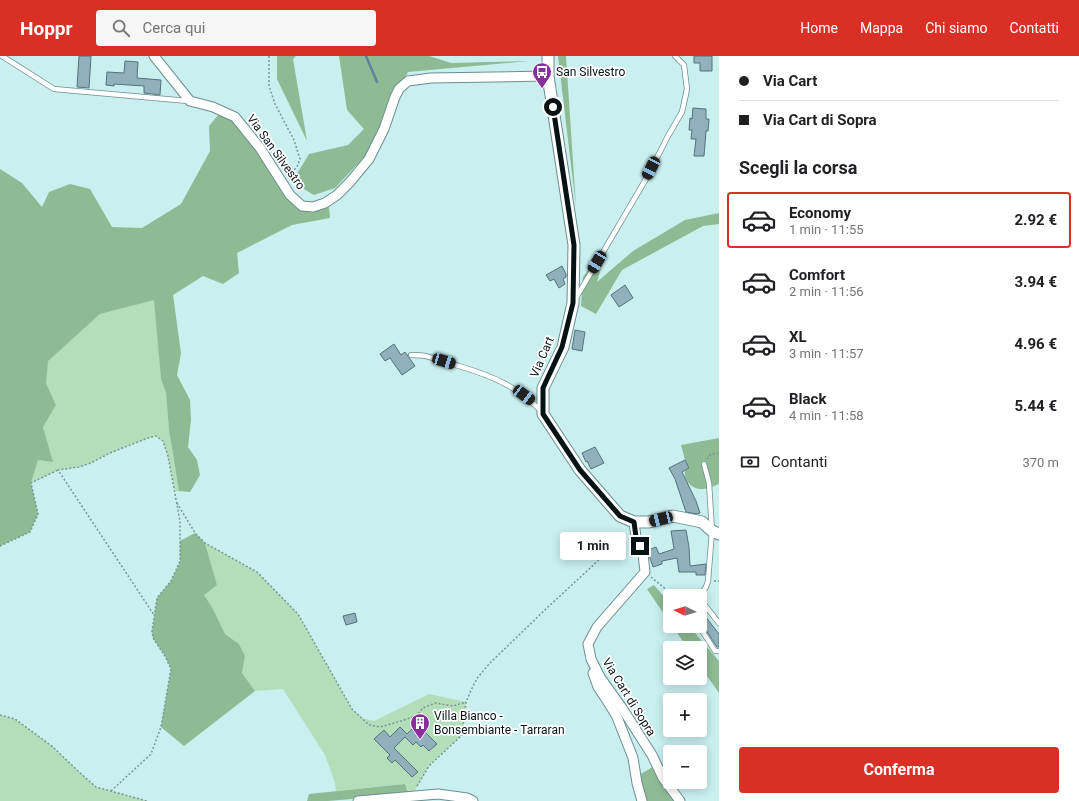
<!DOCTYPE html>
<html lang="it">
<meta charset="utf-8">
<style>
:root{--surface:#fff;--page:#f6f6f6;--text:#202124;--muted:#757577;--line:#e0e0e0;--accent:#d93025}
body{margin:0;font-family:Roboto,sans-serif;background:var(--page);color:var(--text);height:100vh;display:flex;flex-direction:column;font-size:15px;white-space:nowrap}
*{box-sizing:border-box;margin:0}
p{font-size:13px;color:var(--muted)}
.icon{flex:none;width:22px;height:22px;fill:none;stroke:currentColor;stroke-width:2;stroke-linecap:round;stroke-linejoin:round}
.map{position:relative;flex:1;overflow:hidden}
.drawer{display:flex;flex-direction:column;background:var(--surface);width:360px}
.drawer>*{flex:none}
.hud{display:grid;align-content:center;height:88px;padding:0 20px;background:var(--surface)}
.needle{width:26px;rotate:275deg}
.controls{position:absolute;left:663px;top:533px;display:grid;gap:8px}
.controls a{display:grid;place-items:center;width:44px;height:44px;border-radius:4px;background:var(--surface);box-shadow:0 2px 10px #0003;font-size:20px}
.end{position:absolute;width:18px;height:18px;margin:-9px;border:5px solid #061314;background:#fff;box-shadow:0 0 0 2px #fff}
.from{border-radius:50%}
.bubble{position:absolute;height:28px;border-radius:4px;background:var(--surface);box-shadow:0 2px 10px #0003;font-size:13px;font-weight:700;line-height:28px;text-align:center}
.car{position:absolute;width:12px;height:24px;margin:-12px -6px;border-radius:5px;box-shadow:0 0 3px 1px #0007;background:linear-gradient(#222 24%,#8ab4d8 0 40%,#222 0 76%,#8ab4d8 0 86%,#222 0)}
.hud b{display:flex;align-items:center;gap:14px;height:38px;font-size:15px}
.hud b+b{border-top:1px solid var(--line)}
.hud i{width:10px;height:10px;background:var(--text)}
ul{padding:0;list-style:none}
li{display:flex;align-items:center;gap:12px;height:56px;margin:0 8px 6px;padding:0 12px;border:2px solid transparent;border-radius:4px}
li div{flex:1}
li b{display:block;font-size:15px}
li em{font-style:normal;font-weight:700}
li.selected{border-color:var(--accent)}
li>.icon{width:36px;height:36px;stroke-width:1.5}
h2{padding:0 20px;font-size:18px;line-height:48px}
.pay{display:flex;align-items:center;gap:10px;height:44px;padding:0 20px;font-size:15px}
.pay p{margin-inline-start:auto}
.primary-button{display:flex;gap:8px;margin-top:auto;padding:8px 20px}
.primary-button a{flex:1;height:46px;border-radius:4px;background:var(--accent);color:#fff;font-size:16px;font-weight:700;line-height:46px;text-align:center}
header{display:flex;align-items:center;gap:24px;box-sizing:border-box;height:56px;padding:0 20px;background:var(--accent);color:#fff}
header strong{font-size:19px}
nav{display:flex;gap:22px;margin-inline-start:auto;font-size:14px}
.search{width:280px;height:36px;background:var(--page);display:flex;align-items:center;gap:10px;box-sizing:border-box;padding:0 14px;border-radius:4px;color:var(--muted);font-size:15px}
main{display:flex;flex:1;min-height:0}
.map>svg:first-child{display:block}
.green{fill:#b4ddb9}
.forest{fill:#8ebb94}
.lines{fill:none;stroke-linecap:round;stroke-linejoin:round}
.stream{stroke:#60829e;stroke-width:2.5}
.building{fill:#90b0bc;stroke:#54727d}
.service-casing{stroke:#6c8e8f;stroke-width:6}
.minor-casing{stroke:#6c8e8f;stroke-width:11}
.tertiary-casing{stroke:#6c8e8f;stroke-width:13}
.path{stroke:#7a9696;stroke-width:1.5;stroke-dasharray:2 2;stroke-linecap:butt}
.service{stroke:#fff;stroke-width:4.5}
.minor{stroke:#fff;stroke-width:9}
.tertiary{stroke:#fff;stroke-width:11}
.route{stroke:#061314;stroke-width:5}
.labels{text-anchor:middle;stroke-width:3.5;stroke-linejoin:round;paint-order:stroke}
.poi-label{font-size:12px;fill:#061314;stroke:#fff;text-anchor:start}
.street-label{font-size:12px;fill:#061314;stroke:#fff}
</style>
<header>
<strong>Hoppr</strong>
<div class="search"><svg class="icon" aria-label="search" viewBox="0 0 24 24"><circle cx="10" cy="10" r="6"/><path d="M15 15l6 6"/></svg>Cerca qui</div>
<nav><a>Home</a><a>Mappa</a><a>Chi siamo</a><a>Contatti</a></nav>
</header>
<main>
<div class="map">
<svg width="719" height="745" viewBox="0 0 719 745">
<rect width="100%" height="100%" fill="#c9efef"/>
<g class="green">
<polygon points="155,243 161,323 166,337 169,374 179,435 175,435 168,400 163,385 156,380 148,382 110,397 91,407 79,411 58,414 31,427 38,404 52,406 43,371 56,349 46,327 47,305 100,258"/>
<polygon points="205,487 257,516 298,558 352,653 362,662 374,665 429,638 466,646 462,679 429,709 412,740 405,728 336,735 335,727 325,699 283,633 255,635 242,617 245,600 239,588 225,578 203,539 217,529"/>
<polygon points="0,659 15,663 53,691 79,716 96,731 147,745 0,745"/>
</g>
<g class="forest">
<polygon points="277,0 296,0 293,3 307,85 277,23"/>
<polygon points="339,0 429,0 451,7 529,5 408,16 366,99 335,132 314,139 292,126 309,98 348,89 364,73 347,54"/>
<polygon points="558,0 568,0 566,0 576,151"/>
<polygon points="219,58 234,64 300,153 329,151 330,162 292,169 237,197 239,217 223,228 203,220 173,239 181,297 177,319 190,344 191,364 188,391 197,404 200,419 190,436 179,435 169,374 166,337 161,323 154,244 100,258 48,305 46,327 56,349 43,371 53,406 38,404 31,427 38,458 30,476 0,490 0,113 22,127 42,151 49,136 70,128 90,133 112,171 142,172 181,148 210,95 209,70"/>
<polygon points="719,157 719,168 703,170 622,214 596,258 581,250 583,221 608,186 597,226 633,195 685,164"/>
<path d="M719,382v46c-5,2 -11,5 -16,5 -10,1 -20,-8 -18,-18l4,-3 -4,-8 -4,-15z"/>
<polygon points="195,477 205,487 217,529 204,539 213,553 225,578 239,588 245,600 242,617 255,635 184,690 161,671 171,613 165,600 153,582 152,575 157,542 171,525 180,506 180,485"/>
<polygon points="654,529 670,548 670,567 647,533"/>
<polygon points="672,570 689,570 719,605 719,637 700,610 700,592 688,592"/>
<polygon points="656,709 680,745 642,745 636,721"/>
<polygon points="405,728 409,738 328,745 307,745 309,738"/>
</g>
<g class="lines">
<polyline class="stream" points="366,0 377,26"/>
</g>
<g class="building">
<polygon points="79,0 91,0 89,32 77,31"/>
<polygon points="694,0 712,0 712,15 700,15 700,7 694,7"/>
<polygon points="125,5 138,6 137,22 161,24 160,39 144,37 144,30 114,28 114,30 106,29 107,16 124,17"/>
<polygon points="693,52 706,53 706,63 709,63 708,75 706,75 704,100 694,100 696,83 691,83 692,74 689,74 690,62 692,63"/>
<polygon points="562,210 566,218 566,221 563,223 565,228 559,232 554,223 550,225 546,219"/>
<polygon points="625,229 633,242 619,251 611,239"/>
<polygon points="575,274 585,276 582,295 572,293"/>
<polygon points="394,288 401,299 405,296 415,310 402,319 390,302 385,305 380,298"/>
<polygon points="595,391 604,407 591,413 587,405 586,406 582,397"/>
<polygon points="685,404 689,412 682,416 696,445 700,457 697,458 686,456 675,423 669,412"/>
<polygon points="686,474 689,491 690,510 706,508 705,519 696,519 696,516 679,516 677,502 662,505 662,508 653,511 650,502 648,494 656,491 659,498 674,493 671,475"/>
<polygon points="355,557 357,566 346,569 343,560"/>
<polygon points="705,560 719,578 719,591 717,591 702,568 700,566 700,564"/>
<polygon points="417,668 437,688 429,695 423,689 421,691 416,686 413,689 405,681 394,692 418,716 412,721 395,704 392,707 387,702 390,699 374,683 384,674 390,681 400,671 407,678"/>
</g>
<g class="lines">
<g class="service-casing">
<g id="service">
<polyline points="2,0 54,33 188,45"/>
<polyline points="576,242 646,123 668,80 682,56 687,33 684,9 675,0"/>
<path d="M411,299c6,0 13,0 18,2 10,2 20,6 30,9 33,10 58,20 82,45"/>
<polyline points="700,540 706,531 708,525 712,475 709,427 704,408"/>
<polyline points="700,543 719,567"/>
<polyline points="699,570 715,595 719,595"/>
</g>
</g>
<g class="minor-casing">
<g id="minor">
<polyline points="154,0 190,45 213,51 235,61 260,92 290,139 302,150 313,151 325,147 337,139 350,126 369,103 384,73 395,41 399,33 408,25 431,22 548,20"/>
<polyline points="634,466 636,481 643,498 645,516 597,571 588,588 591,603 600,621 622,652 652,699 663,722 680,745"/>
<polyline points="593,617 598,631 608,646 617,661 633,702 637,727 642,745"/>
<polyline points="358,745 438,738 467,742 473,745"/>
</g>
</g>
<g class="tertiary-casing">
<polyline id="tertiary" points="548,0 548,20 574,189 573,247 563,291 543,332 543,358 580,414 620,460 634,466 649,466 673,460 702,466 712,475 719,478"/>
</g>
<g class="path">
<polyline points="269,0 269,30 275,48 294,84 300,103 297,111 287,121"/>
<polyline points="707,403 711,398 719,397"/>
<polyline points="177,447 195,477 205,487 257,516 298,558 352,653 369,669 380,671 401,665 416,660 423,652 435,647 453,650 466,646"/>
<polyline points="0,490 30,476 38,458 31,427 58,414"/>
<polyline points="651,521 674,540"/>
<polyline points="714,525 719,525"/>
<polyline points="0,659 15,663 53,691 79,716 96,731 147,745"/>
<polyline points="417,730 429,710 462,679 466,646 473,630 478,621 490,607 548,551 627,478"/>
<polyline points="111,735 151,698 161,671 171,613 165,600 153,582 152,575 157,542 171,525 180,505 180,465 168,400 163,385 156,380 148,382 110,397 91,407 79,411 58,414 154,559"/>
</g>
<use href="#service" class="service"/>
<use href="#minor" class="minor"/>
<use href="#tertiary" class="tertiary"/>
</g>
<g class="lines">
<polyline class="route" points="553,51 574,189 573,247 562,291 543,332 543,358 580,414 620,460 634,466 636,481 640,490"/>
</g>
<defs>
<g id="bus-pin" transform="scale(1)"><path d="M0 17L-7.5 6A9.5 9.5 0 1 1 7.5 6Z" fill="#892f9b" stroke="#fff"/><path d="M-5-6H5V4H4V6H2V4H-2V6H-4V4H-5ZM-3.5-4V0h7V-4ZM-3.5 1.2v1.5H-2V1.2ZM2 1.2v1.5H3.5V1.2Z" fill="#fff"/></g>
<g id="building-pin" transform="scale(1)"><path d="M0 17L-7.5 6A9.5 9.5 0 1 1 7.5 6Z" fill="#892f9b" stroke="#fff"/><path d="M-4-6H4V6H1V3H-1V6H-4ZM-2.5-4.3h1.7v1.8h-1.7ZM.8-4.3h1.7v1.8H.8ZM-2.5-1h1.7V.8h-1.7ZM.8-1h1.7V.8H.8Z" fill="#fff"/></g>
</defs>
<g fill-rule="evenodd">
<use href="#bus-pin" x="542" y="16"/>
<use href="#building-pin" x="420" y="667"/>
</g>
<g class="labels">
<g class="poi-label">
<text x="556" y="20">San Silvestro</text>
<text x="434" y="664">Villa Bianco -<tspan x="434" dy="14">Bonsembiante - Tarraran</tspan></text>
</g>
<g class="street-label">
<text transform="translate(276 96) rotate(54)" y="4">Via San Silvestro</text>
<text transform="translate(542 301) rotate(-67)" y="4">Via Cart</text>
<text transform="translate(629 641) rotate(58)" y="4">Via Cart di Sopra</text>
</g>
</g>
</svg>
<div class="controls">
<a><svg class="needle" viewBox="-14 -14 28 28"><path d="M0-13l5 13h-10z" fill="#e53935"/><path d="M0 13l5-13h-10z" fill="#757577"/></svg></a>
<a><svg class="icon" aria-label="layers" viewBox="0 0 24 24"><path d="M12 4l9 5-9 5-9-5zM3 14l9 5 9-5"/></svg></a>
<a>+</a>
<a>−</a>
</div>
<i class="end from" style="left:553px;top:51px"></i>
<i class="end" style="left:640px;top:490px"></i>
<div class="bubble" style="left:560px;top:476px;width:66px">1 min</div>
<i class="car" style="left:651px;top:112px;rotate:207deg"></i>
<i class="car" style="left:597px;top:206px;rotate:211deg"></i>
<i class="car" style="left:444px;top:305px;rotate:107deg"></i>
<i class="car" style="left:524px;top:339px;rotate:127deg"></i>
<i class="car" style="left:661px;top:463px;rotate:256deg"></i>
</div>
<section class="drawer">
<div class="hud">
<b><i class="from"></i>Via Cart</b>
<b><i></i>Via Cart di Sopra</b>
</div>
<h2>Scegli la corsa</h2>
<ul>
<li class="selected"><svg class="icon" aria-label="car" viewBox="0 0 24 24"><path d="M5 17H2v-5l4-1 3-4h7l3 4 3 1v5h-3M9 17h6M6 11h13"/><circle cx="7" cy="17" r="2"/><circle cx="17" cy="17" r="2"/></svg><div><b>Economy</b><p>1 min · 11:55</p></div><em>2.92 €</em></li>
<li><svg class="icon" aria-label="car" viewBox="0 0 24 24"><path d="M5 17H2v-5l4-1 3-4h7l3 4 3 1v5h-3M9 17h6M6 11h13"/><circle cx="7" cy="17" r="2"/><circle cx="17" cy="17" r="2"/></svg><div><b>Comfort</b><p>2 min · 11:56</p></div><em>3.94 €</em></li>
<li><svg class="icon" aria-label="car" viewBox="0 0 24 24"><path d="M5 17H2v-5l4-1 3-4h7l3 4 3 1v5h-3M9 17h6M6 11h13"/><circle cx="7" cy="17" r="2"/><circle cx="17" cy="17" r="2"/></svg><div><b>XL</b><p>3 min · 11:57</p></div><em>4.96 €</em></li>
<li><svg class="icon" aria-label="car" viewBox="0 0 24 24"><path d="M5 17H2v-5l4-1 3-4h7l3 4 3 1v5h-3M9 17h6M6 11h13"/><circle cx="7" cy="17" r="2"/><circle cx="17" cy="17" r="2"/></svg><div><b>Black</b><p>4 min · 11:58</p></div><em>5.44 €</em></li>
</ul>
<div class="pay"><svg class="icon" aria-label="cash" viewBox="0 0 24 24"><path d="M3 7h18v10H3z"/><circle cx="12" cy="12" r="2"/></svg>Contanti<p>370 m</p></div>
<div class="primary-button"><a>Conferma</a></div>
</section>
</main>
